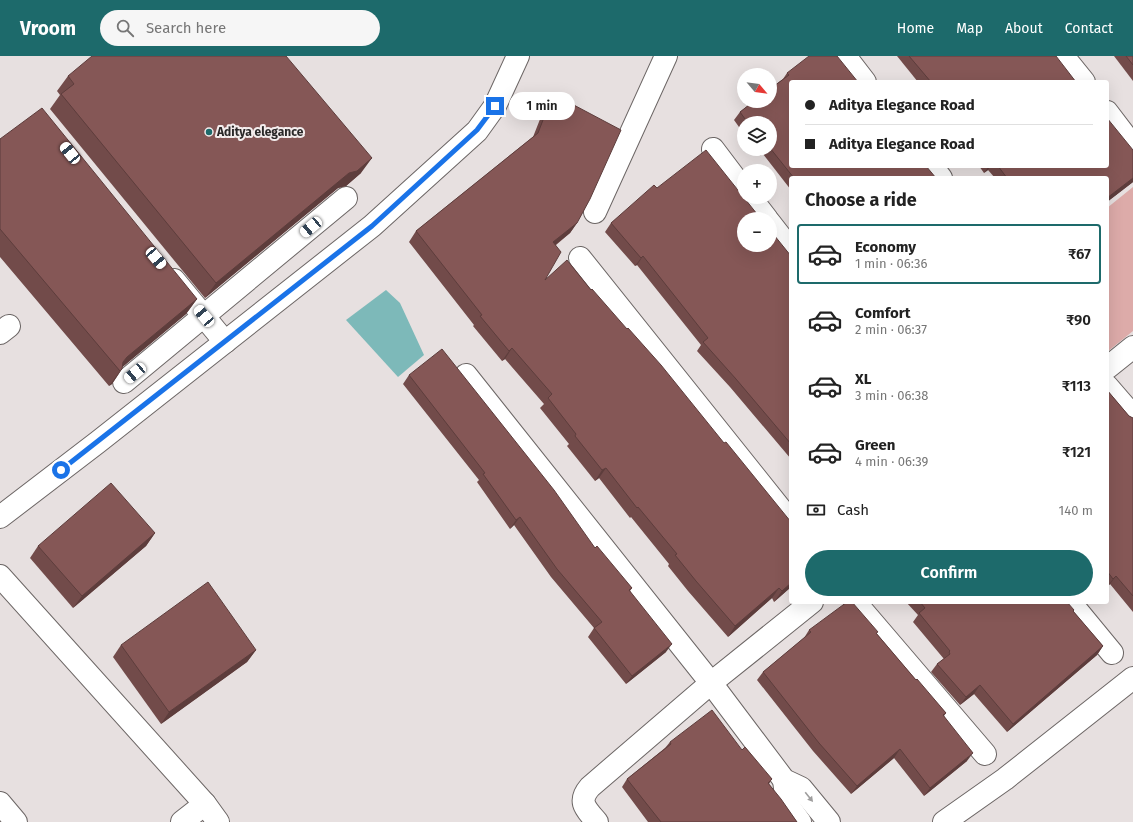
<!DOCTYPE html>
<meta charset="utf-8">
<style>
:root{--surface:#fff;--page:#f6f6f6;--text:#222;--muted:#767676;--line:#e0e0e0;--accent:#1d6a6b}
body{margin:0;font-family:"Fira Sans",sans-serif;background:var(--page);color:var(--text);height:100vh;display:flex;flex-direction:column;font-size:15px;white-space:nowrap}
*{box-sizing:border-box;margin:0}
p{font-size:13px;color:var(--muted)}
.icon{flex:none;width:22px;height:22px;fill:none;stroke:currentColor;stroke-width:2;stroke-linecap:round;stroke-linejoin:round}
.map{position:relative;flex:1;overflow:hidden}
.panel{position:absolute;left:789px;top:120px;width:320px;height:428px;display:flex;flex-direction:column;background:var(--surface);border-radius:4px;box-shadow:0 4px 16px #0002}
.panel>*{flex:none}
.guide{position:absolute;left:789px;top:24px;width:320px;height:88px;border-radius:4px;box-shadow:0 4px 16px #0002;display:grid;align-content:center;height:88px;padding:0 16px;background:var(--surface)}
.needle{width:26px;rotate:119deg}
.controls{position:absolute;left:737px;top:12px;display:grid;gap:8px}
.controls a{display:grid;place-items:center;width:40px;height:40px;border-radius:50%;background:var(--surface);box-shadow:0 4px 16px #0002;font-size:20px}
.end{position:absolute;width:18px;height:18px;margin:-9px;border:5px solid #1a73e8;background:#fff;box-shadow:0 0 0 2px #fff}
.from{border-radius:50%}
.bubble{position:absolute;height:28px;border-radius:14px;background:var(--surface);box-shadow:0 4px 16px #0002;font-size:13px;font-weight:600;line-height:28px;text-align:center}
.car{position:absolute;width:12px;height:24px;margin:-12px -6px;border-radius:5px;box-shadow:0 0 3px 1px #0007;background:linear-gradient(#fff 24%,#345 0 40%,#fff 0 76%,#345 0 86%,#fff 0)}
.guide b{display:flex;align-items:center;gap:14px;height:38px;font-size:15px}
.guide b+b{border-top:1px solid var(--line)}
.guide i{width:10px;height:10px;background:var(--text)}
ul{padding:0;list-style:none}
li{display:flex;align-items:center;gap:12px;height:60px;margin:0 8px 6px;padding:0 8px;border:2px solid transparent;border-radius:4px}
li div{flex:1}
li b{display:block;font-size:15px}
li em{font-style:normal;font-weight:600}
li.on{border-color:var(--accent)}
li>.icon{width:36px;height:36px;stroke-width:1.5}
h2{padding:0 16px;font-size:18px;line-height:48px}
.pay{display:flex;align-items:center;gap:10px;height:44px;padding:0 16px;font-size:15px}
.pay p{margin-inline-start:auto}
.action{display:flex;gap:8px;margin-top:auto;padding:8px 16px}
.action a{flex:1;height:46px;border-radius:24px;background:var(--accent);color:#fff;font-size:16px;font-weight:600;line-height:46px;text-align:center}
header{display:flex;align-items:center;gap:24px;box-sizing:border-box;height:56px;padding:0 20px;background:var(--accent);color:#fff}
header strong{font-size:19px}
nav{display:flex;gap:22px;margin-inline-start:auto;font-size:14px}
.search{width:280px;height:36px;background:var(--page);display:flex;align-items:center;gap:10px;box-sizing:border-box;padding:0 14px;border-radius:22px;color:var(--muted);font-size:15px}
.map>svg:first-child{display:block}
.green{fill:#ddaba9}
.water{fill:#7db9b9}
.lines{fill:none;stroke-linecap:round;stroke-linejoin:round}
.minor-casing{stroke:#6c6665;stroke-width:24}
.minor{stroke:#fff;stroke-width:22}
.wall{fill:#724b4a}
.shaded-wall{fill:#5d3d3c}
.building{fill:#855756;stroke:#5d3d3c}
.oneway{fill:#9f9e9e}
.route{stroke:#1a73e8;stroke-width:5}
.poi-dot{fill:#1d6a6b;stroke:#f4eded;stroke-width:1.5}
.labels{text-anchor:middle;stroke-width:4;stroke-linejoin:round;paint-order:stroke}
.poi-label{font-size:12px;font-weight:bold;fill:#2a2828;stroke:#f4eded;text-anchor:start}
</style>
<header>
<strong>Vroom</strong>
<div class="search"><svg class="icon" aria-label="search" viewBox="0 0 24 24"><circle cx="10" cy="10" r="6"/><path d="M15 15l6 6"/></svg>Search here</div>
<nav><a>Home</a><a>Map</a><a>About</a><a>Contact</a></nav>
</header>
<div class="map">
<svg width="1133" height="766" viewBox="0 0 1133 766">
<rect width="100%" height="100%" fill="#e7e0e0"/>
<polygon class="green" points="1133,131 1133,275 1107,296 1107,152"/>
<polygon class="water" points="386,234 400,247 424,299 398,321 346,264"/>
<g class="lines">
<g class="minor-casing">
<g id="minor">
<polyline points="845,0 865,26"/>
<polyline points="1063,0 1084,26"/>
<polyline points="1107,56 1133,90"/>
<polyline points="713,93 744,134"/>
<polyline points="932,110 941,122"/>
<polyline points="750,141 767,163"/>
<polyline points="595,156 666,0"/>
<polyline points="770,167 791,194"/>
<polyline points="580,202 791,466"/>
<polyline points="174,224 225,286"/>
<polyline points="0,277 9,270"/>
<polyline points="1107,312 1133,291"/>
<polyline points="466,319 711,627 784,724 801,732 829,766"/>
<polyline points="124,326 346,142"/>
<polyline points="1107,330 1133,360"/>
<polyline points="0,461 98,386 372,170 477,75 495,50 518,0"/>
<polyline points="0,520 205,748"/>
<polyline points="855,546 985,698"/>
<polyline points="1070,546 1112,597"/>
<polyline points="784,724 787,748 800,766"/>
<polyline points="0,747 16,766"/>
<polyline points="182,766 205,748 218,766"/>
<path d="M597,766c-11,-13 -20,-20 -7,-35l121,-104 101,-81"/>
<polyline points="944,766 1005,723 1133,622"/>
</g>
</g>
<use href="#minor" class="minor"/>
</g>
<g class="wall">
<polygon points="897,0 1054,0 1076,26 918,26"/>
<polygon points="1114,0 1133,0 1133,25"/>
<polygon points="787,17 936,122 791,122 791,134 763,98 760,100 755,93 770,93 770,67 744,67 744,78 734,64 740,56 783,23"/>
<polygon points="68,20 361,117 346,130 338,132 205,242 50,53 60,39 57,35"/>
<polygon points="553,38 577,167 570,177 556,189 545,224 791,531 774,546 772,542 728,581 688,535 668,510 669,508 631,461 630,462 599,422 595,425 567,390 569,388 540,352 544,348 505,303 502,305 473,270 474,269 409,186 416,175 533,81 546,48"/>
<polygon points="0,83 197,243 186,258 122,311 122,313 112,328 109,330 0,201"/>
<polygon points="1133,94 1133,126 1107,146 1107,122 995,122 988,114 984,117 979,110 1107,110"/>
<polygon points="657,132 791,200 791,403 730,331 697,295 701,289 637,209 635,210 605,176 611,167"/>
<polygon points="409,319 595,492 632,532 630,535 666,596 626,628 588,581 594,572 551,521 514,469 510,473 477,426 479,424 403,328"/>
<polygon points="1107,334 1129,360 1133,362 1133,556 1110,528 1107,531"/>
<polygon points="155,477 146,490 73,552 30,502 38,490"/>
<polygon points="906,546 1067,546 1073,555 1103,590 1097,599 1007,676 974,638 960,649 931,616 937,608 944,603 913,566 918,559"/>
<polygon points="809,574 877,578 916,624 946,657 944,660 967,705 924,740 894,702 851,738 813,695 757,624 763,616 804,582"/>
<polygon points="121,589 256,594 247,606 161,668 113,601"/>
<polygon points="670,686 742,694 772,723 769,728 797,766 648,766 622,731 627,723 665,692"/>
</g>
<g class="shaded-wall">
<polygon points="765,93 766,93 763,98 760,100"/>
<polygon points="372,102 361,117 346,130 338,132 205,242 216,227 349,117"/>
<polygon points="989,110 990,110 988,114 984,117"/>
<polygon points="1133,122 1133,126 1107,146 1107,142"/>
<polygon points="577,167 570,177 546,196 553,186"/>
<polygon points="643,200 637,209 635,210 641,202"/>
<polygon points="197,243 186,258 119,314 118,313 127,301"/>
<polygon points="512,292 505,303 502,305 509,295"/>
<polygon points="122,313 112,328 109,330 120,315"/>
<polygon points="606,412 599,422 595,425 602,414"/>
<polygon points="520,461 514,469 510,473 516,464"/>
<polygon points="155,477 146,490 73,552 82,540"/>
<polygon points="1116,520 1110,528 1107,531 1113,523"/>
<polygon points="791,527 791,531 774,546 782,535"/>
<polygon points="779,532 772,542 728,581 735,570"/>
<polygon points="672,588 666,596 626,628 632,620"/>
<polygon points="1103,590 1097,599 1007,676 1013,668"/>
<polygon points="256,594 247,606 161,668 169,656"/>
<polygon points="980,629 974,638 960,649 966,641"/>
<polygon points="900,693 894,702 851,738 857,730"/>
<polygon points="973,697 967,705 924,740 930,732"/>
</g>
<g class="building">
<polygon points="92,0 286,0 372,102 357,115 349,117 216,227 61,38 74,28 68,20"/>
<polygon points="809,0 837,0 858,26 791,26 791,110 926,110 936,122 794,122 770,92 770,67 748,67 740,56 754,45 770,45 770,33 789,19 787,17"/>
<polygon points="909,0 1056,0 1076,26 931,26"/>
<polygon points="1126,0 1133,0 1133,9"/>
<polygon points="553,38 621,74 590,143 577,167 553,186 561,196 545,224 567,204 591,234 592,233 627,273 628,272 661,309 724,387 726,386 791,466 791,527 782,535 779,532 735,570 696,525 675,499 677,498 638,451 637,452 606,412 602,414 575,380 576,378 548,342 552,338 512,292 509,295 480,260 482,259 416,175 538,77"/>
<polygon points="42,52 197,243 127,301 123,306 122,313 120,315 0,173 0,83"/>
<polygon points="1107,62 1133,94 1133,122 1107,142 1107,122 1007,122 998,110 1107,110"/>
<polygon points="706,94 761,163 744,163 744,189 770,189 770,174 791,200 791,388 736,323 703,286 708,282 643,200 641,202 611,167 654,129 657,132"/>
<polygon points="442,293 554,434 595,492 597,490 632,532 629,534 672,588 632,620 594,572 602,566 557,513 520,461 516,464 483,418 485,417 409,319"/>
<polygon points="1107,334 1129,360 1133,362 1133,540 1116,520 1113,523 1107,515"/>
<polygon points="111,427 155,477 82,540 38,490"/>
<polygon points="208,526 256,594 169,656 121,589"/>
<polygon points="847,546 852,546 878,576 876,577 916,624 917,623 946,657 943,659 973,697 930,732 900,693 857,730 819,687 763,616 811,576 809,574"/>
<polygon points="920,546 1067,546 1074,554 1073,555 1103,590 1013,668 980,629 966,641 937,608 950,598 949,596 950,595 919,557 925,552"/>
<polygon points="712,654 742,694 745,691 772,723 768,727 781,743 797,766 661,766 627,723 671,688 670,686"/>
</g>
<defs><path id="oneway-solid" d="M-6-.8H1V-3.2L6.5 0L1 3.2V.8H-6Z"/></defs>
<use class="oneway" href="#oneway-solid" transform="translate(809 741) rotate(51)"/>
<g class="lines">
<polyline class="route" points="61,414 372,170 477,74 495,50"/>
</g>
<circle class="poi-dot" cx="209" cy="76" r="4"/>
<g class="labels">
<g class="poi-label">
<text x="217" y="80">Aditya elegance</text>
</g>
</g>
</svg>
<div class="controls">
<a><svg class="needle" viewBox="-14 -14 28 28"><path d="M0-13l5 13h-10z" fill="#e53935"/><path d="M0 13l5-13h-10z" fill="#767676"/></svg></a>
<a><svg class="icon" aria-label="layers" viewBox="0 0 24 24"><path d="M12 4l9 5-9 5-9-5zM3 14l9 5 9-5"/></svg></a>
<a>+</a>
<a>−</a>
</div>
<i class="end from" style="left:61px;top:414px"></i>
<i class="end" style="left:495px;top:50px"></i>
<div class="bubble" style="left:509px;top:36px;width:66px">1 min</div>
<i class="car" style="left:70px;top:97px;rotate:321deg"></i>
<i class="car" style="left:311px;top:171px;rotate:230deg"></i>
<i class="car" style="left:156px;top:202px;rotate:140deg"></i>
<i class="car" style="left:204px;top:260px;rotate:320deg"></i>
<i class="car" style="left:135px;top:317px;rotate:230deg"></i>
<div class="guide">
<b><i class="from"></i>Aditya Elegance Road</b>
<b><i></i>Aditya Elegance Road</b>
</div>
<section class="panel">
<h2>Choose a ride</h2>
<ul>
<li class="on"><svg class="icon" aria-label="car" viewBox="0 0 24 24"><path d="M5 17H2v-5l4-1 3-4h7l3 4 3 1v5h-3M9 17h6M6 11h13"/><circle cx="7" cy="17" r="2"/><circle cx="17" cy="17" r="2"/></svg><div><b>Economy</b><p>1 min · 06:36</p></div><em>₹67</em></li>
<li><svg class="icon" aria-label="car" viewBox="0 0 24 24"><path d="M5 17H2v-5l4-1 3-4h7l3 4 3 1v5h-3M9 17h6M6 11h13"/><circle cx="7" cy="17" r="2"/><circle cx="17" cy="17" r="2"/></svg><div><b>Comfort</b><p>2 min · 06:37</p></div><em>₹90</em></li>
<li><svg class="icon" aria-label="car" viewBox="0 0 24 24"><path d="M5 17H2v-5l4-1 3-4h7l3 4 3 1v5h-3M9 17h6M6 11h13"/><circle cx="7" cy="17" r="2"/><circle cx="17" cy="17" r="2"/></svg><div><b>XL</b><p>3 min · 06:38</p></div><em>₹113</em></li>
<li><svg class="icon" aria-label="car" viewBox="0 0 24 24"><path d="M5 17H2v-5l4-1 3-4h7l3 4 3 1v5h-3M9 17h6M6 11h13"/><circle cx="7" cy="17" r="2"/><circle cx="17" cy="17" r="2"/></svg><div><b>Green</b><p>4 min · 06:39</p></div><em>₹121</em></li>
</ul>
<div class="pay"><svg class="icon" aria-label="cash" viewBox="0 0 24 24"><path d="M3 7h18v10H3z"/><circle cx="12" cy="12" r="2"/></svg>Cash<p>140 m</p></div>
<div class="action"><a>Confirm</a></div>
</section>
</div>
